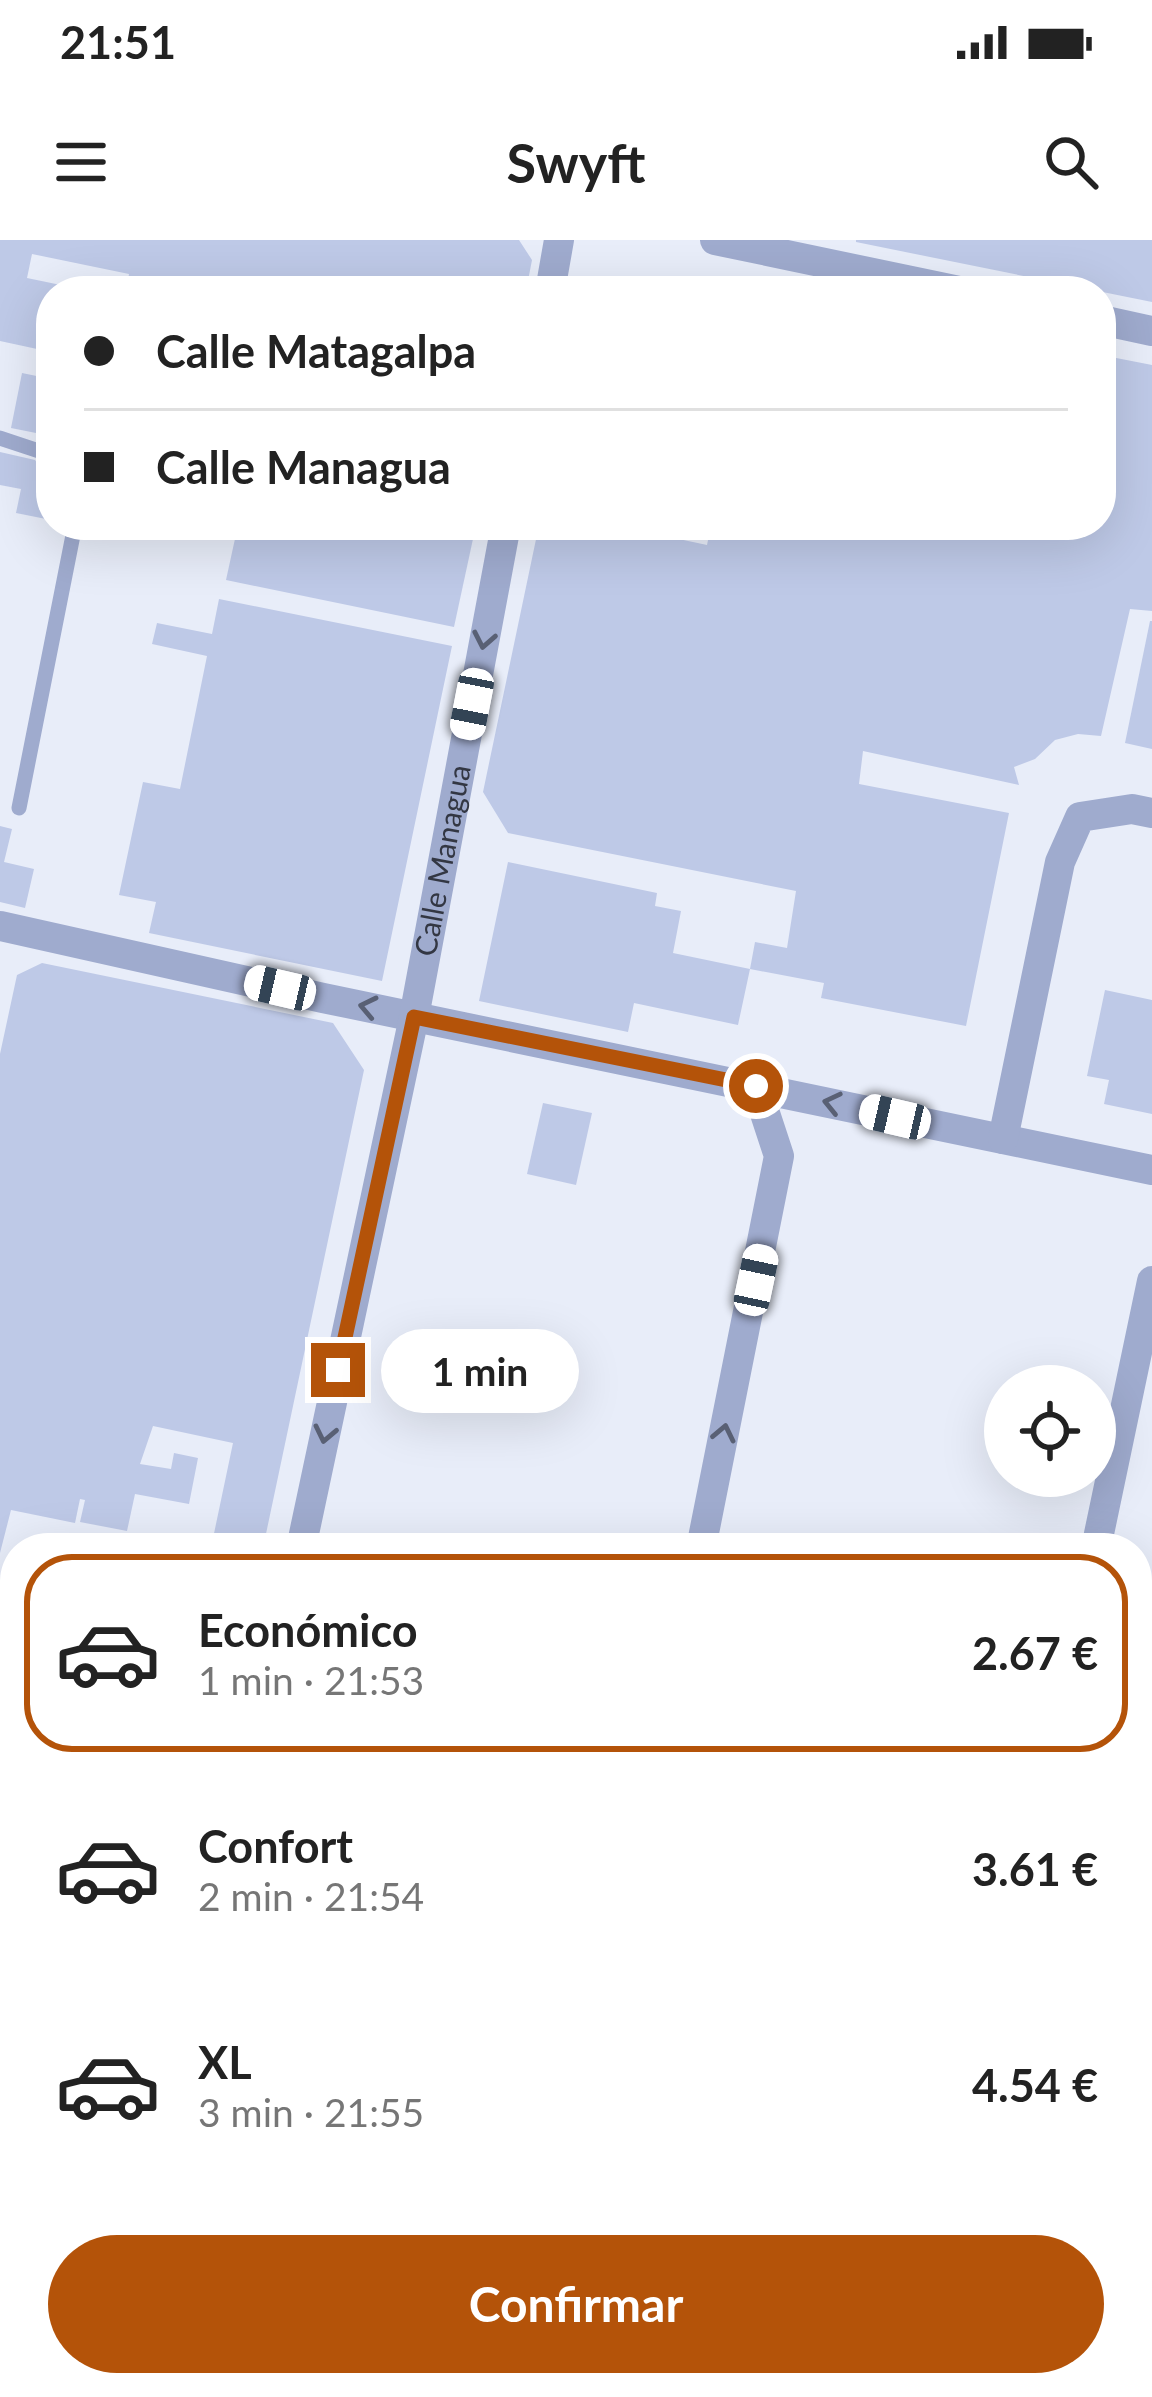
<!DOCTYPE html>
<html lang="es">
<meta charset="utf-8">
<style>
:root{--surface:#fff;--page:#f6f6f6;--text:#222;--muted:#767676;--line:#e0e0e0;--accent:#b45309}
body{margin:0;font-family:Lato,sans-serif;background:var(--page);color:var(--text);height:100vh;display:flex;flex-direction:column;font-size:45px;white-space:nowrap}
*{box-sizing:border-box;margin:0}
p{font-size:39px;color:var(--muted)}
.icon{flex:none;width:66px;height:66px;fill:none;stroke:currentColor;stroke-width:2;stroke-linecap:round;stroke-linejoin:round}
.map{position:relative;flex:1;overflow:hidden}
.side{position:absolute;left:0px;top:1293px;width:1152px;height:864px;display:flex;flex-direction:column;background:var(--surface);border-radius:48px 48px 0 0;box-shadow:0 12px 48px #0002}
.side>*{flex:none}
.guide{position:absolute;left:36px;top:36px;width:1080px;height:264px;border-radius:48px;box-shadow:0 12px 48px #0002;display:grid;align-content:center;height:264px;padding:0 48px;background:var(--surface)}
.tools{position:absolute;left:984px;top:1125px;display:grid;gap:24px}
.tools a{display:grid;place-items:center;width:132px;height:132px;border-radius:50%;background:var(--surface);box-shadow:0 12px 48px #0002;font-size:60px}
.end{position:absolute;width:54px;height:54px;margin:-27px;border:15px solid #b45309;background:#fff;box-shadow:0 0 0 6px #fff}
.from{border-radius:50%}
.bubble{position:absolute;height:84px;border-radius:42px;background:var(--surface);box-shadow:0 12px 48px #0002;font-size:39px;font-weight:700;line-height:84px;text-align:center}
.car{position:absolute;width:36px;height:72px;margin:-36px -18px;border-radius:15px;box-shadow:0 0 9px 3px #0007;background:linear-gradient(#fff 24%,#345 0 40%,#fff 0 76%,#345 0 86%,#fff 0)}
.guide b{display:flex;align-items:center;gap:42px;height:114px;font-size:45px}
.guide b+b{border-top:3px solid var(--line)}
.guide i{width:30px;height:30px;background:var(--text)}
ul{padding:21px 0 0;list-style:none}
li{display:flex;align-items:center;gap:36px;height:198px;margin:0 24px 18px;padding:0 24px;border:6px solid transparent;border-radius:48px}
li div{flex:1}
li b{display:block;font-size:45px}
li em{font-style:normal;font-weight:700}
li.current{border-color:var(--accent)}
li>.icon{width:108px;height:108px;stroke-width:1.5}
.button{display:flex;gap:24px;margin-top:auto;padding:24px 48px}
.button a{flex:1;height:138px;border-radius:72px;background:var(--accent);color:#fff;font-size:48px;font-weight:700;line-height:138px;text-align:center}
.status{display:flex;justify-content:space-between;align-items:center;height:84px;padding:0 60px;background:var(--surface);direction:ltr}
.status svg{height:33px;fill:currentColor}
header{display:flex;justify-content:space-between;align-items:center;height:156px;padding:0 48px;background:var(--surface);font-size:54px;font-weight:700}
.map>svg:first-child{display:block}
.building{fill:#bec9e7}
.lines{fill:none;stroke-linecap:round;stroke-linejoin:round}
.service{stroke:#9fabce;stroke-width:15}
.minor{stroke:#9fabce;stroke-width:30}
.oneway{stroke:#596074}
.route{stroke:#b45309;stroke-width:15}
.labels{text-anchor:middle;stroke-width:12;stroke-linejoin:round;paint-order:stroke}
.street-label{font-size:30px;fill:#333743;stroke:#fff}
</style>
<div class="status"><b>21:51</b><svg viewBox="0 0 49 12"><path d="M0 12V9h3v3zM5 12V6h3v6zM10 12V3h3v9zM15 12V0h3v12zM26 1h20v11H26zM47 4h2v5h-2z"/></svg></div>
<header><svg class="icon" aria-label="menu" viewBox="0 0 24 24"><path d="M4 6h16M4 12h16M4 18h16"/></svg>Swyft<svg class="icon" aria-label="search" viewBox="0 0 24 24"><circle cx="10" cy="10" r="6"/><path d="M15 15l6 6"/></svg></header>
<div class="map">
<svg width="1152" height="2157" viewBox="0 0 1152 2157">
<rect width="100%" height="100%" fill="#e8edf9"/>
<g class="building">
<polygon points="0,0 519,0 532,20 526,51 126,51 129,34 32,14 27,38 80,49 51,51 51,112 0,101"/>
<polygon points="856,0 1152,0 1152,62 856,2"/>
<polygon points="1101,115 1152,125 1152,371 1130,369 1101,496 1078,494 1055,500 1035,519 1014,527 1019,545 863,511 859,544 1009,573 966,786 821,758 824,743 750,729 755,702 787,708 796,651 508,593 483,552 539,285 613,285 707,305 711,285 1101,285"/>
<polygon points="22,133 51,139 51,196 11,188"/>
<polygon points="0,212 35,220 51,244 51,280 16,273 21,249 0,245"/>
<polygon points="238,285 476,285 454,387 226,340"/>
<polygon points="219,359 452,406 382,741 149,693 156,662 119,655 143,542 180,549 207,416 152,404 157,383 212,394"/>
<polygon points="1150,381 1152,381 1152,509 1125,503"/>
<polygon points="0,586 12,589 4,622 34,629 25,668 0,662"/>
<polygon points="508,622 657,653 655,666 681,671 673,713 750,729 738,785 634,763 628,792 479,761"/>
<polygon points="42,723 333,783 364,830 263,1308 212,1303 233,1203 153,1186 140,1224 171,1229 174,1213 198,1218 189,1264 135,1254 127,1291 80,1282 85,1260 80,1259 75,1283 11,1270 0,1313 0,814 17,735"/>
<polygon points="1105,750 1152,760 1152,874 1104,864 1109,840 1087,836"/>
<polygon points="543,863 592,873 576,945 527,934"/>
<polygon points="1150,1756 1152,1756 1152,1818 1138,1815"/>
<polygon points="1150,1854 1152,1854 1152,1997 1137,1994 1137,1904"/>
</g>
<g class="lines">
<g class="service">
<polyline points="0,198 51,215"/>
<polyline points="19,568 75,285"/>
</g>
<g class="minor">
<polyline points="715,0 959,51"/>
<polyline points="550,51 559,0"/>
<polyline points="1101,80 1152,91"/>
<polyline points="0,686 323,758 1152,930"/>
<polyline points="1003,899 1060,622 1080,577 1132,569 1152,573"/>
<path id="s1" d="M301,1308l113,-531 92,-492"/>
<polyline points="701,1308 779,916 756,846"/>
<polyline points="1096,1308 1152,1041"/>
<polyline points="0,1462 15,1465"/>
<polyline points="1137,1701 1152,1704"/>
<polyline points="797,2142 870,2157"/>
<polyline points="74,2157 100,2142"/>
<polyline points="913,2157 916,2142"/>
<polyline points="1129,2157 1152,2131"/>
</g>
</g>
<defs><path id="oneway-chevron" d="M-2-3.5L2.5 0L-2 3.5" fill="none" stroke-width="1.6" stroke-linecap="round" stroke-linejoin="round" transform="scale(3)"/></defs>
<g class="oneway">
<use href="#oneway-chevron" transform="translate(484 400) rotate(101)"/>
<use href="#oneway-chevron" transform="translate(368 767) rotate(-168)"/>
<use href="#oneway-chevron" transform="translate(832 863) rotate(-167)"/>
<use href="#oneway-chevron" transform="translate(724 1193) rotate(-78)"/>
<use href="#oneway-chevron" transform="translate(325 1194) rotate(102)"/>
</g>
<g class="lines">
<polyline class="route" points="338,1130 414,777 756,846"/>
</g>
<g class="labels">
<g class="street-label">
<text dy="10" stroke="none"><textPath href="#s1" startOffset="702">Calle Managua</textPath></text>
</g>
</g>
</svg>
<div class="tools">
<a><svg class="icon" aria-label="locate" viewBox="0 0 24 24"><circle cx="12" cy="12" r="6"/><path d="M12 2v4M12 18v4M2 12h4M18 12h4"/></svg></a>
</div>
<i class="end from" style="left:756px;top:846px"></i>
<i class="end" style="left:338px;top:1130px"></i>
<div class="bubble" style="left:381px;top:1089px;width:198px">1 min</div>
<i class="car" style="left:472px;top:464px;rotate:191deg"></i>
<i class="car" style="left:280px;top:748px;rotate:283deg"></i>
<i class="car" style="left:895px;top:877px;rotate:283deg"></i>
<i class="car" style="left:756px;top:1040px;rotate:12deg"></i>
<div class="guide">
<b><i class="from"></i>Calle Matagalpa</b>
<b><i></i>Calle Managua</b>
</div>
<section class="side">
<ul>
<li class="current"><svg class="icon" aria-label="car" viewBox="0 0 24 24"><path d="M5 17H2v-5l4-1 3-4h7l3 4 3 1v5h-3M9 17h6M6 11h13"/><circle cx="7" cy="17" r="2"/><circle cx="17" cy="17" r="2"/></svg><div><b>Económico</b><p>1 min · 21:53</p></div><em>2.67 €</em></li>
<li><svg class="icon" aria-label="car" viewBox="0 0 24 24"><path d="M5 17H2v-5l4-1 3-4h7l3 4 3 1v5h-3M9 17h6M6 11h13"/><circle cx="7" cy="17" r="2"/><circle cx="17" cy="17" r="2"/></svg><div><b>Confort</b><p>2 min · 21:54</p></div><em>3.61 €</em></li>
<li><svg class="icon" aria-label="car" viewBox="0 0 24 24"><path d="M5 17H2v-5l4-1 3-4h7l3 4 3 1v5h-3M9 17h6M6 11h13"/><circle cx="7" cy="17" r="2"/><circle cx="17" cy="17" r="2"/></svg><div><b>XL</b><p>3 min · 21:55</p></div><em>4.54 €</em></li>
</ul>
<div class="button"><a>Confirmar</a></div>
</section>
</div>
